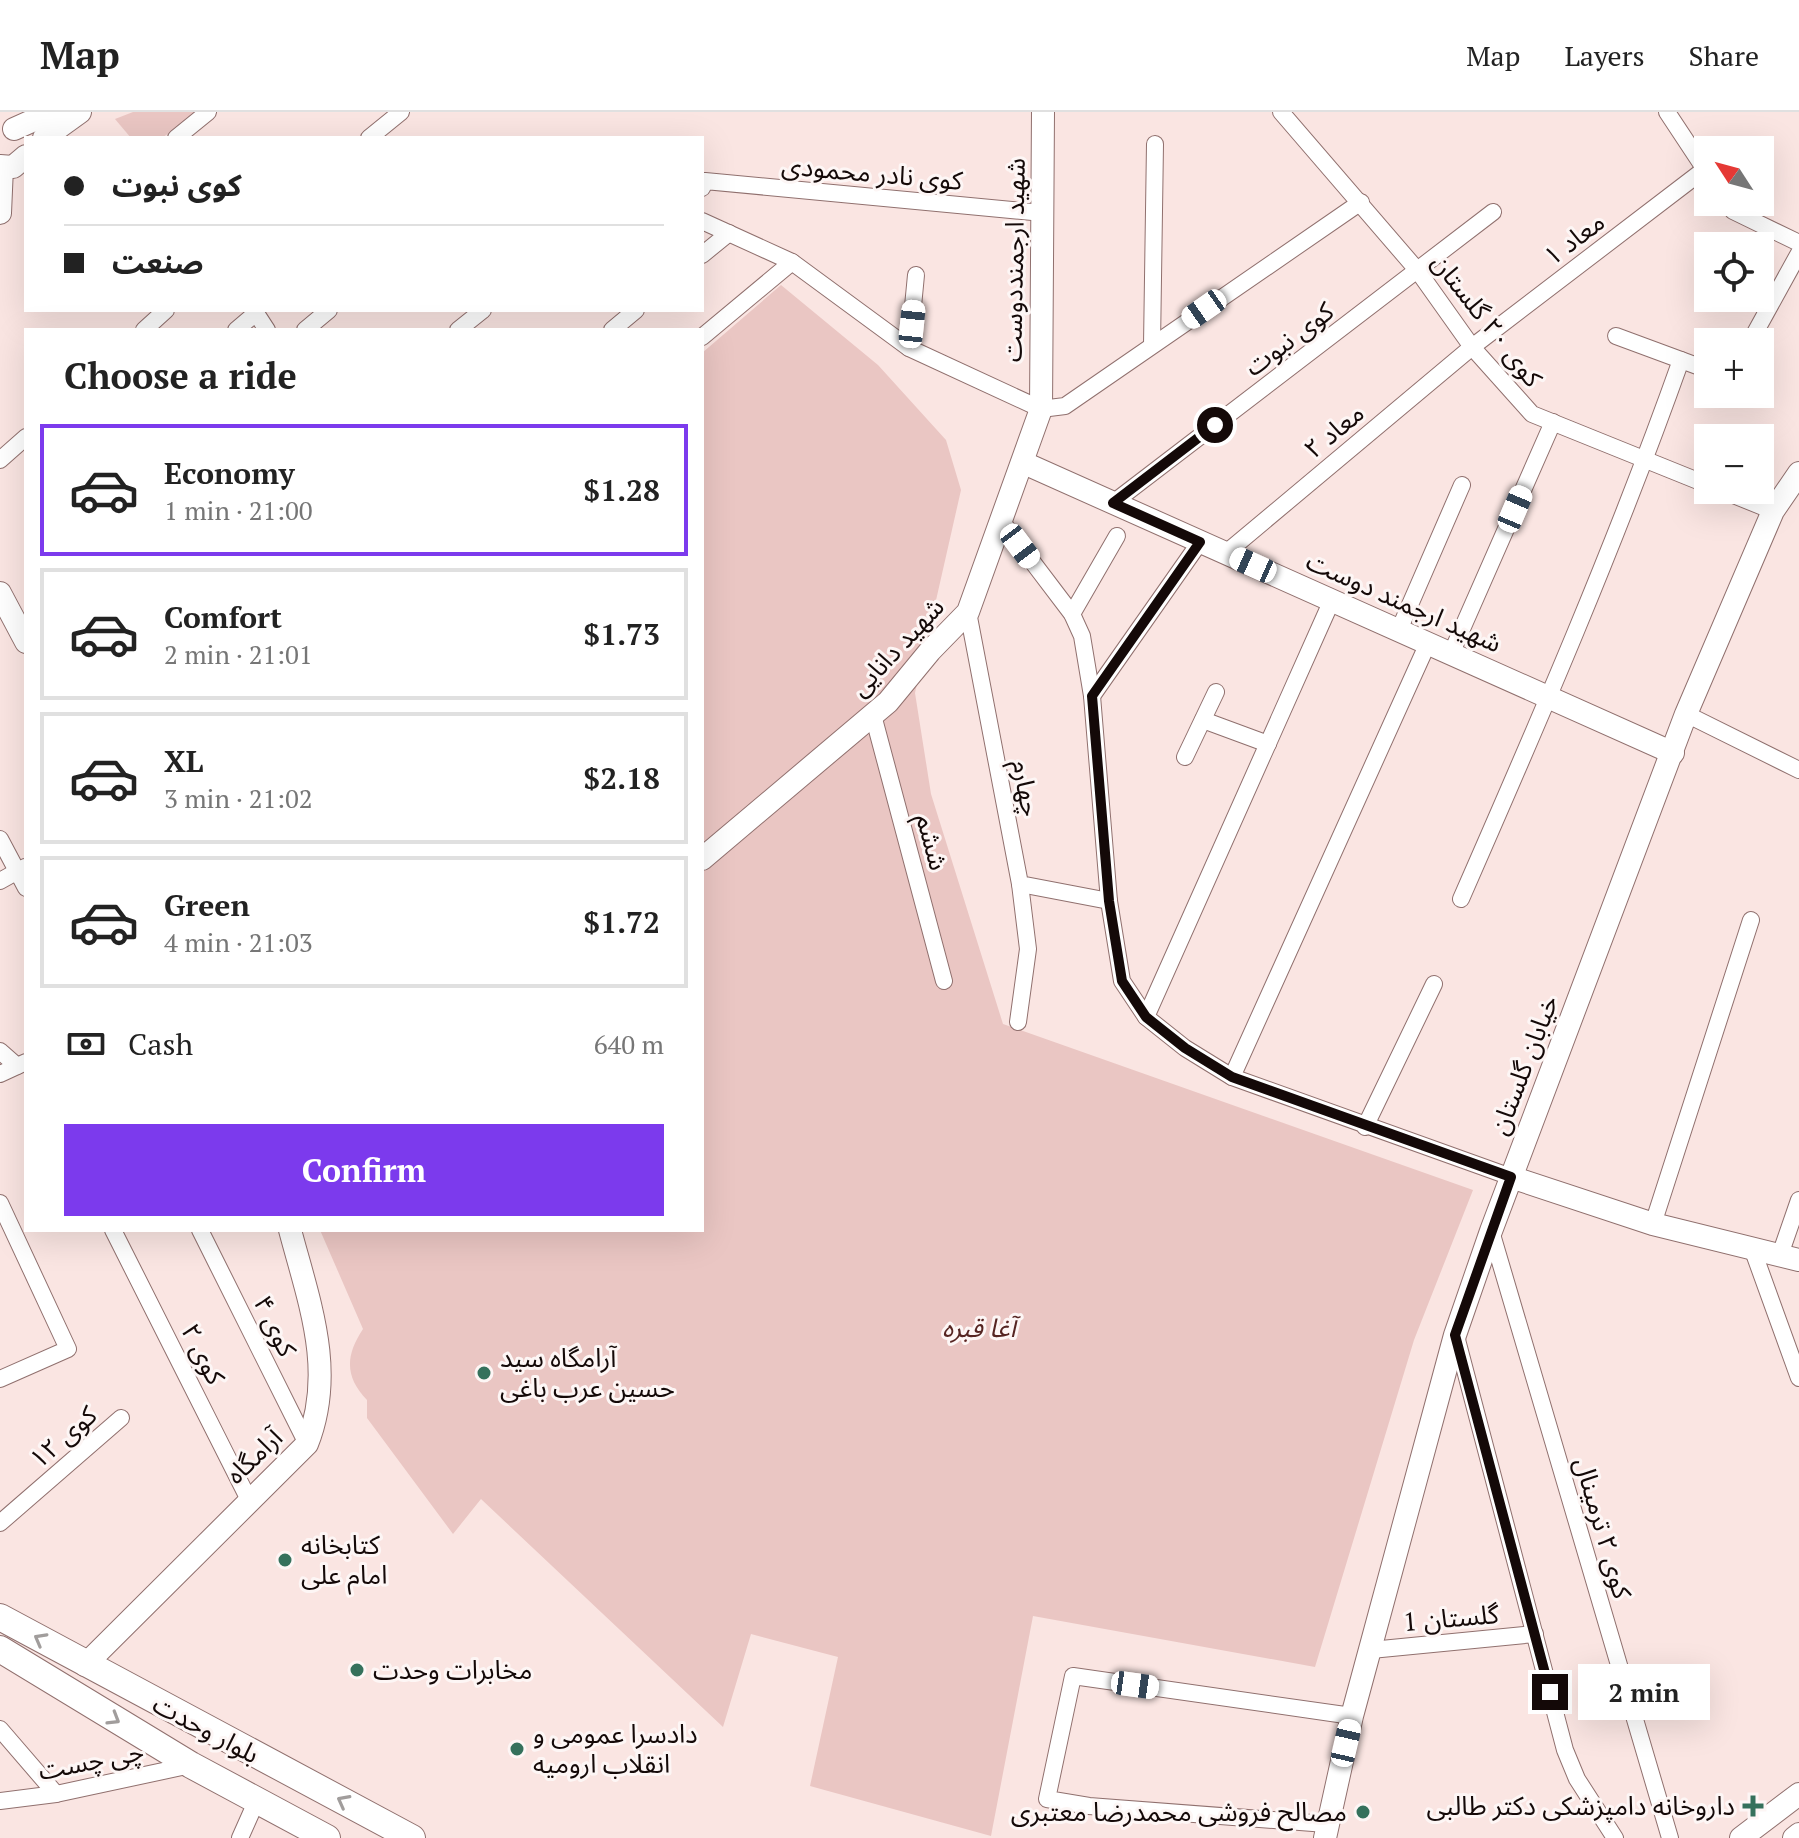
<!DOCTYPE html>
<meta charset="utf-8">
<style>
:root{--surface:#fff;--page:#f6f6f6;--text:#222;--muted:#767676;--line:#e0e0e0;--accent:#7c3aed}
body{margin:0;font-family:"PT Serif","Noto Sans Arabic",serif;background:var(--page);color:var(--text);height:100vh;display:flex;flex-direction:column;font-size:30px;white-space:nowrap}
*{box-sizing:border-box;margin:0}
p{font-size:26px;color:var(--muted)}
.icon{flex:none;width:44px;height:44px;fill:none;stroke:currentColor;stroke-width:2;stroke-linecap:round;stroke-linejoin:round}
.map{position:relative;flex:1;overflow:hidden}
.drawer{position:absolute;left:24px;top:216px;width:680px;height:904px;display:flex;flex-direction:column;background:var(--surface);border-radius:0px;box-shadow:0 8px 32px #0002}
.drawer>*{flex:none}
.guide{position:absolute;left:24px;top:24px;width:680px;height:176px;border-radius:0px;box-shadow:0 8px 32px #0002;display:grid;align-content:center;height:176px;padding:0 40px;background:var(--surface)}
.needle{width:52px;rotate:306deg}
.controls{position:absolute;left:1694px;top:24px;display:grid;gap:16px}
.controls a{display:grid;place-items:center;width:80px;height:80px;border-radius:0px;background:var(--surface);box-shadow:0 8px 32px #0002;font-size:40px}
.end{position:absolute;width:36px;height:36px;margin:-18px;border:10px solid #140908;background:#fff;box-shadow:0 0 0 4px #fff}
.from{border-radius:50%}
.bubble{position:absolute;height:56px;border-radius:0px;background:var(--surface);box-shadow:0 8px 32px #0002;font-size:26px;font-weight:600;line-height:56px;text-align:center}
.car{position:absolute;width:24px;height:48px;margin:-24px -12px;border-radius:10px;box-shadow:0 0 6px 2px #0007;background:linear-gradient(#fff 24%,#345 0 40%,#fff 0 76%,#345 0 86%,#fff 0)}
.guide b{display:flex;align-items:center;gap:28px;height:76px;font-size:30px}
.guide b+b{border-top:2px solid var(--line)}
.guide i{width:20px;height:20px;background:var(--text)}
ul{padding:0;list-style:none}
li{display:flex;align-items:center;gap:24px;height:132px;margin:0 16px 12px;padding:0 24px;border:4px solid var(--line);border-radius:0px}
li div{flex:1}
li b{display:block;font-size:30px}
li em{font-style:normal;font-weight:600}
li.selected{border-color:var(--accent)}
li>.icon{width:72px;height:72px;stroke-width:1.5}
h2{padding:0 40px;font-size:36px;line-height:96px}
.pay{display:flex;align-items:center;gap:20px;height:88px;padding:0 40px;font-size:30px}
.pay p{margin-inline-start:auto}
.button{display:flex;gap:16px;margin-top:auto;padding:16px 40px}
.button a{flex:1;height:92px;border-radius:0px;background:var(--accent);color:#fff;font-size:32px;font-weight:600;line-height:92px;text-align:center}
header{display:flex;align-items:center;gap:48px;box-sizing:border-box;height:112px;padding:0 40px;background:var(--surface);border-bottom:2px solid var(--line)}
header strong{font-size:38px}
nav{display:flex;gap:44px;margin-inline-start:auto;font-size:28px}
.map>svg:first-child{display:block}
.green{fill:#eac6c3}
.lines{fill:none;stroke-linecap:round;stroke-linejoin:round}
.street-casing{stroke:#90706e;stroke-width:18}
.secondary-casing{stroke:#90706e;stroke-width:24}
.primary-casing{stroke:#90706e;stroke-width:28}
.street{stroke:#fff;stroke-width:16}
.secondary{stroke:#fff;stroke-width:22}
.primary{stroke:#fff;stroke-width:26}
.oneway{stroke:#a19d9c}
.route{stroke:#140908;stroke-width:10}
.poi-dot{fill:#35715c;stroke:#fdf6f5;stroke-width:3}
.labels{text-anchor:middle;stroke-width:6;stroke-linejoin:round;paint-order:stroke}
.street-label{font-size:26px;fill:#140908;stroke:#fdf6f5}
.park-label{font-size:26px;font-style:italic;fill:#562522;stroke:#fdf6f5}
.poi-label{font-size:26px;fill:#140908;stroke:#fdf6f5;text-anchor:start}
</style>
<header>
<strong>Map</strong>
<nav><a>Map</a><a>Layers</a><a>Share</a></nav>
</header>
<div class="map">
<svg width="1799" height="1726" viewBox="0 0 1799 1726">
<rect width="100%" height="100%" fill="#fae5e2"/>
<g class="green">
<polygon points="133,0 197,0 162,26 131,26 115,7"/>
<path d="M781,173l97,80 68,75 15,50 -46,203 16,101 72,230 470,166 -59,150 -99,327 -282,-51 -42,220 -181,-50 28,-129 -87,-23 -28,93 -242,-228 -28,35 -86,-116v-18c-22,-23 -22,-44 -4,-71l-43,-99h382v-877z"/>
</g>
<g class="lines">
<g class="street-casing">
<g id="street">
<polyline points="1281,0 1418,159 1472,235 1532,302 1708,373"/>
<polyline points="1667,0 1708,62"/>
<polyline points="176,26 208,0"/>
<polyline points="369,26 401,0"/>
<polyline points="702,76 705,69 1043,101"/>
<polyline points="1727,90 1733,99 1799,131"/>
<polyline points="702,109 792,150 909,236 1041,297 1065,294 1361,90"/>
<polyline points="702,143 729,121"/>
<polyline points="254,198 267,218"/>
<polyline points="144,218 166,198"/>
<polyline points="236,218 256,201"/>
<polyline points="305,218 329,198"/>
<polyline points="458,218 483,198"/>
<polyline points="612,218 636,198"/>
<polyline points="1616,224 1708,258"/>
<polyline points="702,225 792,150"/>
<polyline points="1750,230 1799,141"/>
<polyline points="1152,233 1155,32"/>
<polyline points="909,236 916,163"/>
<polyline points="0,348 26,325"/>
<polyline points="1721,378 1773,399"/>
<polyline points="1113,391 1493,100"/>
<polyline points="1003,411 1072,502 1082,524 1092,584 1109,789 1122,869 1146,905 1185,936 1232,965 1511,1065"/>
<polyline points="1226,441 1472,235 1705,57"/>
<polyline points="968,500 1020,772 1109,789"/>
<polyline points="1072,502 1117,424"/>
<polyline points="1399,518 1462,373"/>
<polyline points="1451,542 1553,310"/>
<polyline points="1092,584 1200,430"/>
<polyline points="1686,602 1799,658"/>
<polyline points="873,603 944,869"/>
<polyline points="1203,608 1268,632"/>
<polyline points="1185,645 1216,580"/>
<polyline points="0,727 26,776"/>
<polyline points="0,769 25,755"/>
<path d="M1461,787c78,-178 155,-356 220,-539"/>
<polyline points="1146,905 1332,488"/>
<polyline points="1018,910 1028,837 1020,772"/>
<polyline points="0,939 17,954"/>
<polyline points="0,962 26,950"/>
<polyline points="1232,965 1428,531"/>
<polyline points="1365,1015 1434,872"/>
<polyline points="0,1091 68,1237 0,1267"/>
<polyline points="1653,1112 1751,808"/>
<polyline points="113,1118 249,1388"/>
<polyline points="200,1118 307,1332"/>
<polyline points="1491,1119 1670,1726"/>
<polyline points="1752,1136 1799,1266"/>
<polyline points="1780,1143 1799,1088"/>
<polyline points="1456,1224 1565,1638 1577,1667 1615,1726"/>
<polyline points="0,1411 121,1306"/>
<polyline points="1371,1538 1535,1522"/>
<polyline points="0,1617 56,1682"/>
<polyline points="0,1689 56,1682 191,1653"/>
<polyline points="1326,1712 1089,1694 1047,1687 1073,1564 1352,1604"/>
<polyline points="240,1726 256,1690"/>
</g>
</g>
<g class="secondary-casing">
<g id="secondary">
<polyline points="14,17 52,0"/>
<polyline points="44,26 80,0"/>
<polyline points="0,54 13,55 26,44"/>
<polyline points="0,101 2,55"/>
<polyline points="1024,351 1673,641"/>
<polyline points="0,481 26,530"/>
<polyline points="702,747 888,590 930,539 968,500 1041,297 1043,0"/>
<polyline points="1511,1065 1653,1112 1799,1148"/>
<path d="M85,1553l222,-221c29,-73 2,-142 -17,-214"/>
<polyline points="1325,1726 1352,1604 1455,1223 1491,1119 1686,602 1773,399 1799,361"/>
<polyline points="1741,1726 1799,1682"/>
<polyline points="1794,1726 1799,1722"/>
</g>
</g>
<g class="primary-casing">
<g id="primary">
<polyline points="0,1505 412,1726"/>
<polyline points="0,1537 191,1653 327,1726"/>
</g>
</g>
<use href="#street" class="street"/>
<use href="#secondary" class="secondary"/>
<use href="#primary" class="primary"/>
</g>
<defs><path id="oneway-chevron" d="M-2-3.5L2.5 0L-2 3.5" fill="none" stroke-width="1.6" stroke-linecap="round" stroke-linejoin="round" transform="scale(2)"/></defs>
<g class="oneway">
<use href="#oneway-chevron" transform="translate(40 1527) rotate(-151)"/>
<use href="#oneway-chevron" transform="translate(114 1607) rotate(31)"/>
<use href="#oneway-chevron" transform="translate(343 1689) rotate(-152)"/>
</g>
<g class="lines">
<polyline class="route" points="1215,313 1113,391 1200,430 1092,584 1109,789 1122,869 1146,905 1185,936 1232,965 1511,1065 1455,1223 1550,1580"/>
</g>
<g class="poi-dot">
<circle cx="484" cy="1261" r="8"/>
<circle cx="285" cy="1448" r="8"/>
<circle cx="357" cy="1558" r="8"/>
<circle cx="517" cy="1637" r="8"/>
<path d="M1749 1682h8v8h8v8h-8v8h-8v-8h-8v-8h8z"/>
<circle cx="1363" cy="1700" r="8"/>
</g>
<g class="labels">
<g class="street-label">
<text transform="translate(872 61) rotate(5)" y="9">کوی نادر محمودی</text>
<text transform="translate(1574 127) rotate(-37)" y="9">معاد ۱</text>
<text transform="translate(1014 148) rotate(-89)" y="9">شهید ارجمنددوست</text>
<text transform="translate(1487 208) rotate(52)" y="9">کوی ۲۰ گلستان</text>
<text transform="translate(1289 227) rotate(-37)" y="9">کوی نبوت</text>
<text transform="translate(1334 319) rotate(-40)" y="9">معاد ۲</text>
<text transform="translate(1404 490) rotate(24)" y="9">شهید ارجمند دوست</text>
<text transform="translate(897 535) rotate(-47)" y="9">شهید دانایی</text>
<text transform="translate(1026 676) rotate(79)" y="9">چهارم</text>
<text transform="translate(932 730) rotate(75)" y="9">ششم</text>
<text transform="translate(1524 953) rotate(-69)" y="9">خیابان گلستان</text>
<text transform="translate(275 1214) rotate(64)" y="9">کوی ۴</text>
<text transform="translate(203 1242) rotate(63)" y="9">کوی ۲</text>
<text transform="translate(63 1325) rotate(-41)" y="9">کوی ۱۲</text>
<text transform="translate(254 1344) rotate(-44)" y="9">آرامگاه</text>
<text transform="translate(1603 1416) rotate(74)" y="9">کوی ۲ ترمینال</text>
<text transform="translate(1451 1506) rotate(-5)" y="9">گلستان 1</text>
<text transform="translate(206 1617) rotate(28)" y="9">بلوار وحدت</text>
<text transform="translate(91 1649) rotate(-11)" y="9">چی چست</text>
</g>
<g class="park-label">
<text x="979" y="1225">آغا قبره</text>
</g>
<g class="poi-label">
<text x="500" y="1255">آرامگاه سید<tspan x="500" dy="30">حسین عرب باغی</tspan></text>
<text x="301" y="1442">کتابخانه<tspan x="301" dy="30">امام علی</tspan></text>
<text x="373" y="1567">مخابرات وحدت</text>
<text x="533" y="1631">دادسرا عمومی و<tspan x="533" dy="30">انقلاب ارومیه</tspan></text>
<text x="1735" y="1703" text-anchor="end">داروخانه دامپزشکی دکتر طالبی</text>
<text x="1347" y="1709" text-anchor="end">مصالح فروشی محمدرضا معتبری</text>
</g>
</g>
</svg>
<div class="controls">
<a><svg class="needle" viewBox="-14 -14 28 28"><path d="M0-13l5 13h-10z" fill="#e53935"/><path d="M0 13l5-13h-10z" fill="#767676"/></svg></a>
<a><svg class="icon" aria-label="locate" viewBox="0 0 24 24"><circle cx="12" cy="12" r="6"/><path d="M12 2v4M12 18v4M2 12h4M18 12h4"/></svg></a>
<a>+</a>
<a>−</a>
</div>
<i class="end from" style="left:1215px;top:313px"></i>
<i class="end" style="left:1550px;top:1580px"></i>
<div class="bubble" style="left:1578px;top:1552px;width:132px">2 min</div>
<i class="car" style="left:1204px;top:197px;rotate:235deg"></i>
<i class="car" style="left:912px;top:212px;rotate:6deg"></i>
<i class="car" style="left:1515px;top:397px;rotate:23deg"></i>
<i class="car" style="left:1020px;top:434px;rotate:143deg"></i>
<i class="car" style="left:1253px;top:453px;rotate:294deg"></i>
<i class="car" style="left:1135px;top:1573px;rotate:98deg"></i>
<i class="car" style="left:1346px;top:1631px;rotate:13deg"></i>
<div class="guide">
<b><i class="from"></i>کوی نبوت</b>
<b><i></i>صنعت</b>
</div>
<section class="drawer">
<h2>Choose a ride</h2>
<ul>
<li class="selected"><svg class="icon" aria-label="car" viewBox="0 0 24 24"><path d="M5 17H2v-5l4-1 3-4h7l3 4 3 1v5h-3M9 17h6M6 11h13"/><circle cx="7" cy="17" r="2"/><circle cx="17" cy="17" r="2"/></svg><div><b>Economy</b><p>1 min · 21:00</p></div><em>$1.28</em></li>
<li><svg class="icon" aria-label="car" viewBox="0 0 24 24"><path d="M5 17H2v-5l4-1 3-4h7l3 4 3 1v5h-3M9 17h6M6 11h13"/><circle cx="7" cy="17" r="2"/><circle cx="17" cy="17" r="2"/></svg><div><b>Comfort</b><p>2 min · 21:01</p></div><em>$1.73</em></li>
<li><svg class="icon" aria-label="car" viewBox="0 0 24 24"><path d="M5 17H2v-5l4-1 3-4h7l3 4 3 1v5h-3M9 17h6M6 11h13"/><circle cx="7" cy="17" r="2"/><circle cx="17" cy="17" r="2"/></svg><div><b>XL</b><p>3 min · 21:02</p></div><em>$2.18</em></li>
<li><svg class="icon" aria-label="car" viewBox="0 0 24 24"><path d="M5 17H2v-5l4-1 3-4h7l3 4 3 1v5h-3M9 17h6M6 11h13"/><circle cx="7" cy="17" r="2"/><circle cx="17" cy="17" r="2"/></svg><div><b>Green</b><p>4 min · 21:03</p></div><em>$1.72</em></li>
</ul>
<div class="pay"><svg class="icon" aria-label="cash" viewBox="0 0 24 24"><path d="M3 7h18v10H3z"/><circle cx="12" cy="12" r="2"/></svg>Cash<p>640 m</p></div>
<div class="button"><a>Confirm</a></div>
</section>
</div>
